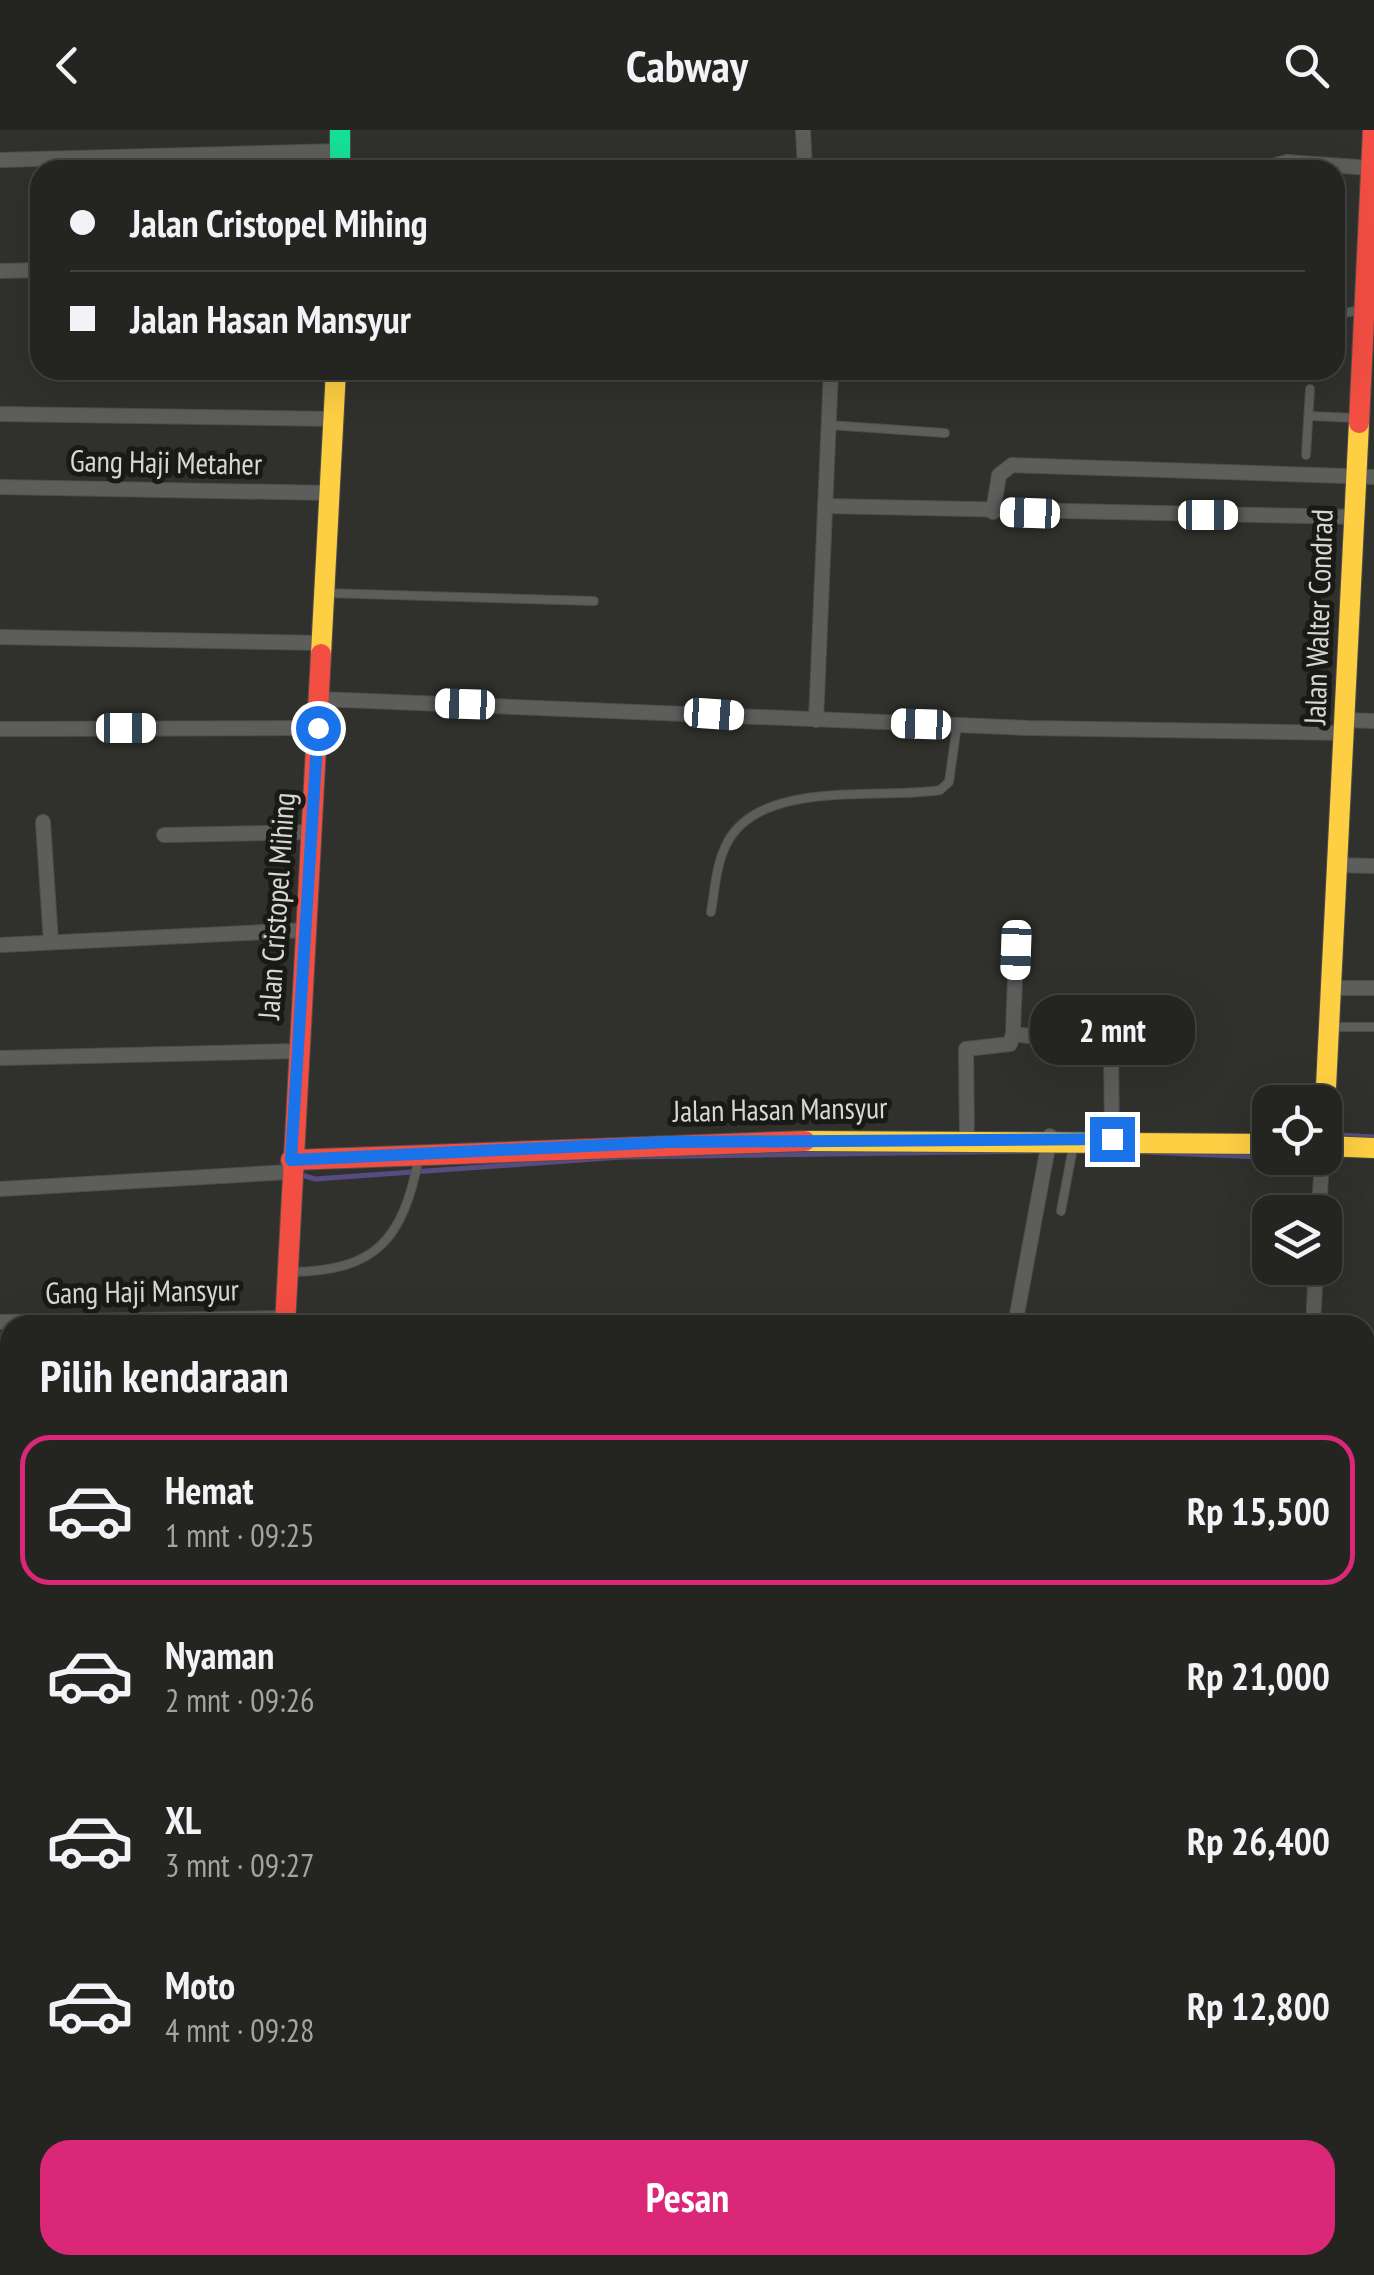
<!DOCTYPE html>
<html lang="id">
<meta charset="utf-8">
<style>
:root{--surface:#242521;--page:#30312e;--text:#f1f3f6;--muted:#a3a5a5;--line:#41423f;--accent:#db2777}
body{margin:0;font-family:"PT Sans Narrow",sans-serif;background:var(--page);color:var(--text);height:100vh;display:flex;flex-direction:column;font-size:38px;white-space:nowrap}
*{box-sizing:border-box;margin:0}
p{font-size:32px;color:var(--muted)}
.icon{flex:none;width:55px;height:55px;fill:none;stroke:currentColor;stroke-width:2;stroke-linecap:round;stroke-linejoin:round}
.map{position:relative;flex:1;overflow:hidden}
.drawer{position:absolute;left:0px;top:1185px;width:1375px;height:960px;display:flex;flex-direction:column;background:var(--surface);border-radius:30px 30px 0 0;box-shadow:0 10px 40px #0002,0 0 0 2px var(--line)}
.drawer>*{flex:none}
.banner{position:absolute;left:30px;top:30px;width:1315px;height:220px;border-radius:30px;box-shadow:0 10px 40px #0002,0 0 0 2px var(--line);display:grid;align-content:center;height:220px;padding:0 40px;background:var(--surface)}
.controls{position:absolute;left:1252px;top:955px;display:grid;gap:20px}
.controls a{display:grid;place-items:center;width:90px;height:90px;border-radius:20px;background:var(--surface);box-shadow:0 10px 40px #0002,0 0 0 2px var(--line);font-size:50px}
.end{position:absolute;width:45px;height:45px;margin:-22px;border:12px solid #1a73e8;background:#fff;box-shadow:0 0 0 5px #fff}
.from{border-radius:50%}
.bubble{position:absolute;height:70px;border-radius:30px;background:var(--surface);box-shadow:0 10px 40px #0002,0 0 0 2px var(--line);font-size:32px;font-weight:800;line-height:70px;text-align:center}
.car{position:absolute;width:30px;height:60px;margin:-30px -15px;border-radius:12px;box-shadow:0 0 8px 2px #0007;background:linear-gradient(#fff 24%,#345 0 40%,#fff 0 76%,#345 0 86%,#fff 0)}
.banner b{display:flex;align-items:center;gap:35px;height:95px;font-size:38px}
.banner b+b{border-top:2px solid var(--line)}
.banner i{width:25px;height:25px;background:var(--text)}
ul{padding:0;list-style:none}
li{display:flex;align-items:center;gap:30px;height:150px;margin:0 20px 15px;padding:0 20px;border:5px solid transparent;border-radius:30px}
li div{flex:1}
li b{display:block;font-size:38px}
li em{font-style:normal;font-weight:800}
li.on{border-color:var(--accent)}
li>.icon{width:90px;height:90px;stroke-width:1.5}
h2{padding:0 40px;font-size:45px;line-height:120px}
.action{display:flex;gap:20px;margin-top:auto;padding:20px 40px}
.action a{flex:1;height:115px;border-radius:30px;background:var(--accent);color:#fff;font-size:40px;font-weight:800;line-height:115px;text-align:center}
header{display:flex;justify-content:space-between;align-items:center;height:130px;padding:0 40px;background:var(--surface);font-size:45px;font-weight:800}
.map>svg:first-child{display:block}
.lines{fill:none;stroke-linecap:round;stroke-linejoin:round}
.stream{stroke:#574b82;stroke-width:5}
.lane-casing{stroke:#4d4e4b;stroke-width:10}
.street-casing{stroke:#4d4e4b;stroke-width:16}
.fast-casing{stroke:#4d4e4b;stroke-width:22}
.slow-casing{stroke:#4d4e4b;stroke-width:22}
.jam-casing{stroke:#4d4e4b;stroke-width:22}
.lane{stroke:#5d5e5c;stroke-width:8}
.street{stroke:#5d5e5c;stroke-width:14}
.fast{stroke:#16e098;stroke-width:20}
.slow{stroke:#ffcf43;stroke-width:20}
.jam{stroke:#f24e42;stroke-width:20}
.route{stroke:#1a73e8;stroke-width:12}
.labels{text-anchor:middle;stroke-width:10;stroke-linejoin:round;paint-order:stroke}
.street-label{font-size:30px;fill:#d7d8d4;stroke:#191a16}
</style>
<header><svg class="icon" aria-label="back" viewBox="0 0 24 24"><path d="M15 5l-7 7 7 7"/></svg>Cabway<svg class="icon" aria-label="search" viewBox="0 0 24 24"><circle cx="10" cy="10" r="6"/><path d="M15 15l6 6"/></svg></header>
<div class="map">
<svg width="1374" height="2145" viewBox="0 0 1374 2145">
<rect width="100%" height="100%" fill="#30312c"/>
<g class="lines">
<g class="stream">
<polyline points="1340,1005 1374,1007"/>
<polyline points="1099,1020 1306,1029"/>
<polyline points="298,1044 315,1049 622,1027 1032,1021"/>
</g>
<g class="lane-casing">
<g id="lane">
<polyline points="1335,185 1360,180"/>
<polyline points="1310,286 1355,288"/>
<polyline points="829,295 945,303"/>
<polyline points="1306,325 1310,259"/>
<polyline points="326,463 594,471"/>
<path d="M711,782c4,-23 5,-48 16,-69 34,-65 154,-43 213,-53l9,-8 8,-57"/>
<polyline points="1329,897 1374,897"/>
<polyline points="1061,1081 1074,1012"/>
<path d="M291,1142c87,-1 112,-34 128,-115"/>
<polyline points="1365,2099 1374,2098"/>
</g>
</g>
<g class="street-casing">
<g id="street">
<polyline points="803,0 805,40"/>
<polyline points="0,30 340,21"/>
<polyline points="1269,37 1287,32 1371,38"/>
<polyline points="0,141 40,140"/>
<polyline points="0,284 335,289"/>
<polyline points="0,357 331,363"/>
<polyline points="825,376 1354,387"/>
<polyline points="993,382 999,345 1012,335 1374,347"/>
<polyline points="0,507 323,513"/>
<polyline points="320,569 1029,598 1345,603"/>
<polyline points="816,590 831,240"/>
<polyline points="1345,590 1374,591"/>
<polyline points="0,599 318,598"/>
<polyline points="43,692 51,812"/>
<polyline points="164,705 312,702"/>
<polyline points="1337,735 1374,736"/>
<polyline points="0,815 307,800"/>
<polyline points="1016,820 1013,904 1111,915 1112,1009"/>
<polyline points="1331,858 1374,858"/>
<polyline points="0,928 298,921"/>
<polyline points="967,1007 966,919 1010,914 1013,904"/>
<polyline points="0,1059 290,1042"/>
<polyline points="1319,1082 1322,1028"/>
<polyline points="0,1192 285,1188"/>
<polyline points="1015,1195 1050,1006"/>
<polyline points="1313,1195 1316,1138"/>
<polyline points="1365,1215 1374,1216"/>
<polyline points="0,1289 10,1289"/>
<polyline points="1365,1292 1374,1292"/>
<polyline points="0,1396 10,1396"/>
<polyline points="0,1521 10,1521"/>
<polyline points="1365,1778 1374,1778"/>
<polyline points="0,1805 10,1805"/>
<polyline points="0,1980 10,1980"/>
<polyline points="1365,2041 1374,2040"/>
<polyline points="0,2077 10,2077"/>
<polyline points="288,2135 543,2135"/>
<polyline points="1344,2135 1346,2145"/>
</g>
</g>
<g class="fast-casing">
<polyline id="fast" points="340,0 340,40"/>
</g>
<g class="slow-casing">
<g id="slow">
<polyline points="321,524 336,240"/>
<polyline points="1325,977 1359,293"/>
<polyline points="805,1011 1270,1014"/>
<polyline points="1325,1016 1374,1018"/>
<polyline points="245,2145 246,2135"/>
</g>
</g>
<g class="jam-casing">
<g id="jam">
<polyline points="1359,293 1373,0"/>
<polyline points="291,1030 805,1011"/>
<polyline points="285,1195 321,524"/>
</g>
</g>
<use href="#lane" class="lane"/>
<use href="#street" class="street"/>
<use href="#fast" class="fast"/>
<use href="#slow" class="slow"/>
<use href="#jam" class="jam"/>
</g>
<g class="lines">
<polyline class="route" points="318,598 291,1030 670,1012 1112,1009"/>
</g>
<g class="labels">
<g class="street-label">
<text transform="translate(166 333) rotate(1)" y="10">Gang Haji Metaher</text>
<text transform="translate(1319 487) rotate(-88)" y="10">Jalan Walter Condrad</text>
<text transform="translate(277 776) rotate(-86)" y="10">Jalan Cristopel Mihing</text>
<text transform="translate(780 980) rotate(-1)" y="10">Jalan Hasan Mansyur</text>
<text transform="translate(142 1162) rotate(-1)" y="10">Gang Haji Mansyur</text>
</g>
</g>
</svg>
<div class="controls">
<a><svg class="icon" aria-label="locate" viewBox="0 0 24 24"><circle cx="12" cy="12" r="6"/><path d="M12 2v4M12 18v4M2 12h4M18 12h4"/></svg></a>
<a><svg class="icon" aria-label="layers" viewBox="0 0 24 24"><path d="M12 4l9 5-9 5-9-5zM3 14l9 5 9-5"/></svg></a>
</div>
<i class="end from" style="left:318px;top:598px"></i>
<i class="end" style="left:1112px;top:1009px"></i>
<div class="bubble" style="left:1030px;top:865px;width:165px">2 mnt</div>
<i class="car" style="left:1030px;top:383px;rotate:272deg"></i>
<i class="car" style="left:1208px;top:385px;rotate:90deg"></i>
<i class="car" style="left:465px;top:574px;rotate:272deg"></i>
<i class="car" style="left:714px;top:584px;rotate:94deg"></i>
<i class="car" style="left:921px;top:594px;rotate:272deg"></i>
<i class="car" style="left:126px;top:598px;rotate:90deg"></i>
<i class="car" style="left:1016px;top:820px;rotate:182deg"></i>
<div class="banner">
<b><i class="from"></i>Jalan Cristopel Mihing</b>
<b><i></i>Jalan Hasan Mansyur</b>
</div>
<section class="drawer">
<h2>Pilih kendaraan</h2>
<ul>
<li class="on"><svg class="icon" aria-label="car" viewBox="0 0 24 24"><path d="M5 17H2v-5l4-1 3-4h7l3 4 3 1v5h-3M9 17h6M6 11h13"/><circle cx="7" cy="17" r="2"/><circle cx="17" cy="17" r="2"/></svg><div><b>Hemat</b><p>1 mnt · 09:25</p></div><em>Rp 15,500</em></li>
<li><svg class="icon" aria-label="car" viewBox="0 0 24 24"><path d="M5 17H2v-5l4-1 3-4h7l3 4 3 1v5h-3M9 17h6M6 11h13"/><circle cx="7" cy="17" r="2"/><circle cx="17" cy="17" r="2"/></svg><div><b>Nyaman</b><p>2 mnt · 09:26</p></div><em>Rp 21,000</em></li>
<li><svg class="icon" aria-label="car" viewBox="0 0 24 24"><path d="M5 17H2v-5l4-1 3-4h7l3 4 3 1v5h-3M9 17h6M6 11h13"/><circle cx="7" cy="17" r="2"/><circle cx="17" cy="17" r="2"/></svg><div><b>XL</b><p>3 mnt · 09:27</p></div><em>Rp 26,400</em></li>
<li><svg class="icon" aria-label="car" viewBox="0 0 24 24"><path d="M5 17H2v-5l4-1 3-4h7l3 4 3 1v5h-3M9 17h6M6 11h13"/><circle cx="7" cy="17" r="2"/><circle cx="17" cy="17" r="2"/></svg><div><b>Moto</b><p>4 mnt · 09:28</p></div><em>Rp 12,800</em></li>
</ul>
<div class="action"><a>Pesan</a></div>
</section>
</div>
